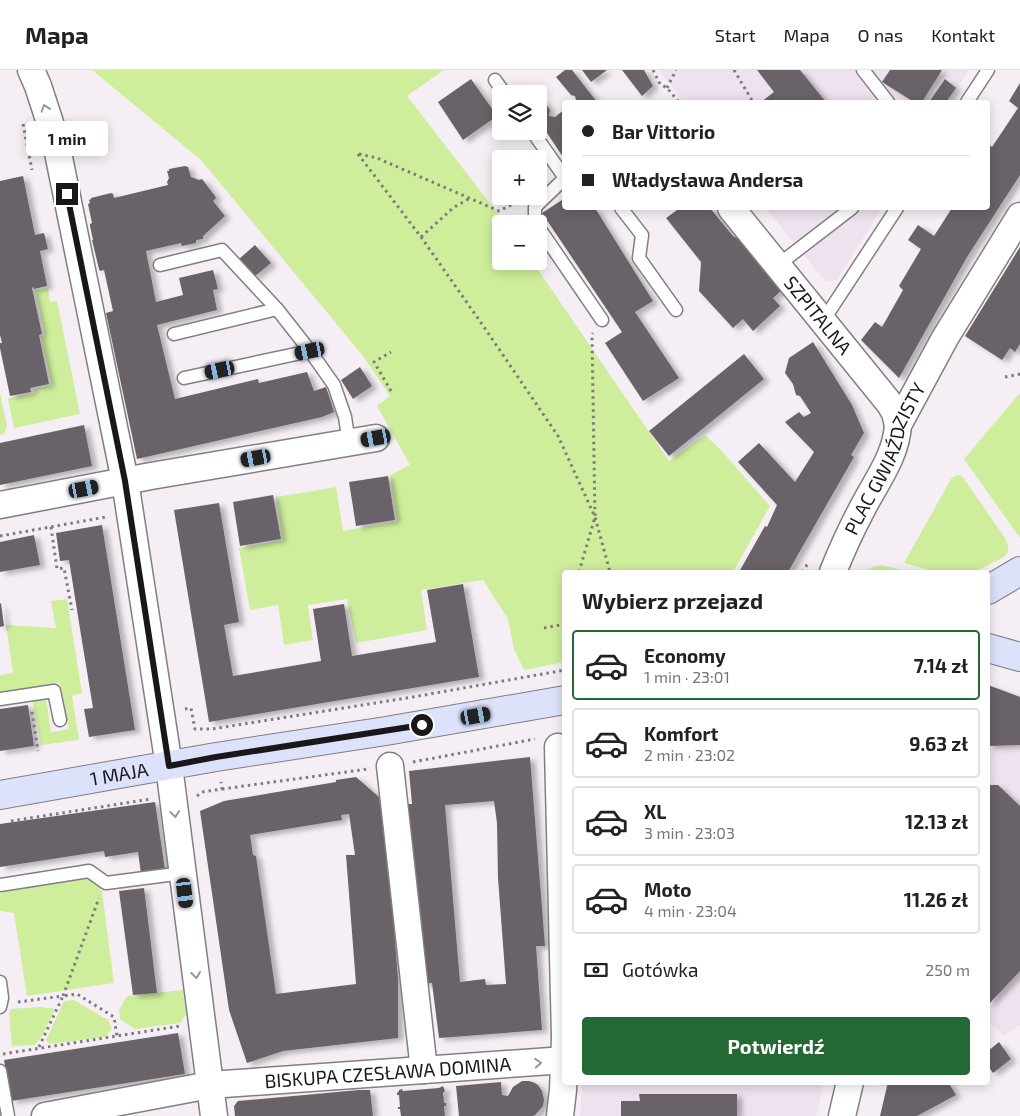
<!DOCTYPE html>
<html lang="pl">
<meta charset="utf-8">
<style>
:root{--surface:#fff;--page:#f2f2f2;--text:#222;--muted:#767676;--line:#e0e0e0;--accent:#246834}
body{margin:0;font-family:"Exo 2",sans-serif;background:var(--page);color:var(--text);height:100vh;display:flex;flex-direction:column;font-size:19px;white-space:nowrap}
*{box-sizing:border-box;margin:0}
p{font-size:16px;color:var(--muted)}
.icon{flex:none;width:28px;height:28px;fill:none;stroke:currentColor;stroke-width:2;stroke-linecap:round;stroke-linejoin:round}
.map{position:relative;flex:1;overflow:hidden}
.sheet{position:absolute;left:562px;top:500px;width:428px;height:515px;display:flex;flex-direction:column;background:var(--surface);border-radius:5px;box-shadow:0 2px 12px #0003}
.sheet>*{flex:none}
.guide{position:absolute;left:562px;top:30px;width:428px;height:110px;border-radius:5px;box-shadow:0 2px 12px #0003;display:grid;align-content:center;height:110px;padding:0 20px;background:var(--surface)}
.fabs{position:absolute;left:492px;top:15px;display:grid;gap:10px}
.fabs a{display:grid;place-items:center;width:55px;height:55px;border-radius:5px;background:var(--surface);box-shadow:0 2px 12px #0003;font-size:25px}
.end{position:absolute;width:22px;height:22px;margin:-11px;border:6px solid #191719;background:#fff;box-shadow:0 0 0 2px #fff}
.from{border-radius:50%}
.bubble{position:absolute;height:35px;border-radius:5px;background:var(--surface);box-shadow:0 2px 12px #0003;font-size:16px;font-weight:700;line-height:35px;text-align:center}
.car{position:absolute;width:15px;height:30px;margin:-15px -8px;border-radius:6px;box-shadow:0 0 4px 1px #0007;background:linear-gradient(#222 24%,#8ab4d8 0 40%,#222 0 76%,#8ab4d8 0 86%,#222 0)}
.guide b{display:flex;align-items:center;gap:18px;height:48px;font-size:19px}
.guide b+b{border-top:1px solid var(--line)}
.guide i{width:12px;height:12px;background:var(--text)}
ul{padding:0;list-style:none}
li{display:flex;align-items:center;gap:15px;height:70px;margin:0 10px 8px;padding:0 10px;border:2px solid var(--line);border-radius:5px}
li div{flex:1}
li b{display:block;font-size:19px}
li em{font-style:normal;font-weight:700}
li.on{border-color:var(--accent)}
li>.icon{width:45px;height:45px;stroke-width:1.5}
h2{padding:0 20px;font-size:22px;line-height:60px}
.pay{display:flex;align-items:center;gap:12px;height:55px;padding:0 20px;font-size:19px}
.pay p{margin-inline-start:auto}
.action{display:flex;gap:10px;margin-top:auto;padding:10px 20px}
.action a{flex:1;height:58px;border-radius:5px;background:var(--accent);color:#fff;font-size:20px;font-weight:700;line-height:58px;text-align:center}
header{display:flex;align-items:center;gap:30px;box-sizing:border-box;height:70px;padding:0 25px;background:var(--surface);border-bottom:1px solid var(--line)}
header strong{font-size:24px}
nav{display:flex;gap:28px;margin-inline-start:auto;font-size:18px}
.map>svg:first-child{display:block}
.built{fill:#eee2ef}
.green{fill:#ceee9b}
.building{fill:#696369;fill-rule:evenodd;filter:url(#shadow)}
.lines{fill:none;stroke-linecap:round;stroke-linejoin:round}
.lane-casing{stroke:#837e83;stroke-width:15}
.street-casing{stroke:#837e83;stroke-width:29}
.secondary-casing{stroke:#837e83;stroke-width:30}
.path{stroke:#7e7a7e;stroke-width:3;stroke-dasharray:2.5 4;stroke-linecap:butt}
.lane{stroke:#fff;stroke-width:12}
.street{stroke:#fff;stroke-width:26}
.secondary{stroke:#dbe2fa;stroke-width:28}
.oneway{stroke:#989798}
.route{stroke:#191719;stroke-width:6}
.labels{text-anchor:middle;stroke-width:4;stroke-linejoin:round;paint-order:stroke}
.street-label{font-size:19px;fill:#191719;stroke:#f5eff5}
</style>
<header>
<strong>Mapa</strong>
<nav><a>Start</a><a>Mapa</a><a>O nas</a><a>Kontakt</a></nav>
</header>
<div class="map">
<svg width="1020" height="1046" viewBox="0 0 1020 1046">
<defs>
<filter id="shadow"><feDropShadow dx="5.5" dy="3" stdDeviation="2.5" flood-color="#0004"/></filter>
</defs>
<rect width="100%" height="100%" fill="#f5eff5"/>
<g class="built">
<polygon points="659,0 969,0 948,32 684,32 663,6"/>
<polygon points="766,138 882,138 837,210 825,211"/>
<polygon points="988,615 1020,627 1020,955 1004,966 988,951"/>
<polygon points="819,1012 823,1017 816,1046 580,1046 582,1016 585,1013"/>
</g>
<g class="green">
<polygon points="92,0 444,0 407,26 506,154 501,154 501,191 532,191 669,391 705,365 719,378 770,436 733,502 565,502 565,592 524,600 514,579 508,549 483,510 421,520 427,560 356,573 347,529 308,535 313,570 284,575 278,535 250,540 239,478 283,470 276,427 336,417 343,461 397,451 390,405 410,395 377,336 390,326 363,286 201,90"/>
<polygon points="48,218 50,232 57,231 80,344 14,358 8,328 35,323 34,319 52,315 41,267 45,265 35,220"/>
<polygon points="0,323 7,356 4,364 0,365"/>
<polygon points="1020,323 1020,468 964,389"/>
<path d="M960,405l4,4 41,59c3,8 6,12 -1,19l-30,15h-38l-32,-9 47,-84 4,-3z"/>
<polygon points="882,495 909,502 863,502 873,497"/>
<polygon points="67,529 82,623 72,626 79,670 41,675 32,629 46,628 51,662 69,659 60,613 0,622 0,605 13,603 6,555 56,558 51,531"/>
<polygon points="91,808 102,821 114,913 27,926 14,843 0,841 0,825 2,822"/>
<polygon points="183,920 186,944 180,953 135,959 120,949 119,940 127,926"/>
<polygon points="74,930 108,950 112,958 106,967 49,974 46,970 64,931"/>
<polygon points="40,937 55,939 42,966 35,975 12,976 9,943 11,939"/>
</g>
<g class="building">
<polygon points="565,0 572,0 597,32 573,32 576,30 575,26 571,25 556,7"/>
<polygon points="582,0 607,0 591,12"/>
<polygon points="622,0 644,0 653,16 642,26"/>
<polygon points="757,0 800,0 826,32 761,32 774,22"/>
<polygon points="890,0 942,0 922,32 914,32 882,12"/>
<polygon points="471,9 497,46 463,70 438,32"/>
<polygon points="945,9 956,18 946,32 929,32"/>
<polygon points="1020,13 1020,105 967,187 899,308 861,270 875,252 882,257 903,220 899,216 921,179 908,170 918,155 934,166 952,138 988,138 988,74 992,77 1018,38 1009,31"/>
<polygon points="543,30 550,40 549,46 555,47 565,39 565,90 539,51 539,32"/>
<polygon points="185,96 188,97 191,107 199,110 202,109 215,126 216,128 213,131 225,146 203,166 203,169 196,170 196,173 182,176 181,173 146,181 156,232 183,225 179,208 213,200 218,219 213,220 217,240 157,255 175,329 258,309 259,313 307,302 314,321 326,317 334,342 322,347 137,389 106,243 113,241 104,200 100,201 99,199 92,170 93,170 90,156 90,154 92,153 88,134 90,133 89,130 91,129 91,128 111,123 113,124 114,128 168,115 167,112 169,108 167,101 169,101 169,99"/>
<polygon points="23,106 35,165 44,163 48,179 40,181 47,216 34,219 34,217 32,218 42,264 39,265 49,314 30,318 31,322 10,326 0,278 0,273 2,273 0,265 0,111"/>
<polygon points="565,128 565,138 595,138 653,231 635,242 679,308 643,331 605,273 622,262 542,143"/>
<polygon points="680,138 710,138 733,166 744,172 782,220 773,228 780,236 753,261 743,249 733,258 699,221 701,192 666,148"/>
<polygon points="255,175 271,193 254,207 239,189"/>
<polygon points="1020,177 1020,274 1015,282 1010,278 1002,290 965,266"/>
<polygon points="813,272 852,335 864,363 851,385 854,387 788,502 739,502 765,456 767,457 777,435 738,392 759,373 795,412 814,382 785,352 799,342 804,347 811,343 800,326 796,325 793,314 785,303 789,288"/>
<polygon points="744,284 764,309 669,386 649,361"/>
<polygon points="360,297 372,316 353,329 341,310"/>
<polygon points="84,355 92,396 0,415 0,373"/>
<polygon points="388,406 395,450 356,456 349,412"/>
<polygon points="273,425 281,469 240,476 233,432"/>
<polygon points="219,433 239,552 224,555 233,606 321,591 313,539 344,534 352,586 436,572 427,520 463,514 479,607 209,652 174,440"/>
<polygon points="102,455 135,660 89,667 84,639 93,638 81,565 69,490 60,491 56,463"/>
<polygon points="34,465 40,495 0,502 0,472"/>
<polygon points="1,533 4,556 0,557 0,534"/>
<polygon points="988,615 1020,627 1020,675 988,676"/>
<polygon points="28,635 34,676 0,681 0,639"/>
<path d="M530,687l15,189h-9l6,84 -103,8 -7,-55 -9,1 -16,-180h5l-3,-33zM494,731l3,22 1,55 8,106 -20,1 -1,-6 -25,3 -15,-177z"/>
<path d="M356,707l23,20 9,55 10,127v59l-115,13 -36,12 -18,-53 -29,-199 24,-10 112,-19v-2zM349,744l6,41h-9l10,129 -80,10 -20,-138 -3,-1 -3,-20 92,-15 -1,-5z"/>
<polygon points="988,715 998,715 1020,736 1020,901 988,935"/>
<polygon points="155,732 165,800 141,804 138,782 105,787 104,781 0,797 0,754"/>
<polygon points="144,818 157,923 133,925 119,821"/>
<polygon points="178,963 185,1004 11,1031 4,990"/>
<polygon points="999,972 1011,989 993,1003 988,996 988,981"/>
<polygon points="522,1011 529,1011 535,1013 538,1015 542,1021 544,1030 543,1036 535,1045 533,1046 459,1046 456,1016 501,1012 502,1025 508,1026 513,1017"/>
<polygon points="888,1012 948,1012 956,1025 917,1046 880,1046"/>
<polygon points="443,1016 445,1021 443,1023 444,1033 446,1033 446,1036 444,1036 445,1046 401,1046 400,1039 398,1039 398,1037 400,1037 399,1025 397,1025 397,1023 399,1021 399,1020 402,1019 403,1021 439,1018"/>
<polygon points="359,1020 370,1020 373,1046 235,1046 234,1036 238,1031"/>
<polygon points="639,1024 737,1024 737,1046 621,1046 621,1031 640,1031"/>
</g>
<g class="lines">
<g class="lane-casing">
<g id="lane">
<polyline points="863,0 888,32"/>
<polyline points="495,10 505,24"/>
<polyline points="967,32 988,0"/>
<polyline points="532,61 565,108 535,137 535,152 536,154"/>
<polyline points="621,138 642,165 639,188 676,240"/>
<polyline points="539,158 602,250"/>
<polyline points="160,195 222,180 277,239 310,281"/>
<polyline points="778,195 852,138"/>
<polyline points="823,251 897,138"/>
<polyline points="174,264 277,239"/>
<polyline points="184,308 310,281 334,315 345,347 349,373"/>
<polyline points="0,629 54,621 60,650"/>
<polyline points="0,815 89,801 106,813 183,803"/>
<polyline points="0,912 2,928 0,937"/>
<polyline points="0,1001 8,1046"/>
</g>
</g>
<g class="street-casing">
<g id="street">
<polyline points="31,0 38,16 55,68 125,411 169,696 214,1046"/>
<path id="s1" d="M731,138l159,196 5,9 3,12"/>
<polyline points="0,435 151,406 376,368"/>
<path id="s2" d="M833,502c8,-20 17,-40 27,-59 14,-29 36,-55 38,-88l47,-87 75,-122"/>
<polyline points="558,677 565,968 563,1020 560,1046"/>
<polyline points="390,696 424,1000"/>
<path id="s3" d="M45,1046l165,-31 355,-25"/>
<polyline points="842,1046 850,1012"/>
</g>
</g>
<g class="secondary-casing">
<g id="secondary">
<polyline points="988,520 1020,501"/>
<polyline points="988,578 1020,587"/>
<path id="s4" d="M0,725l216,-38 170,-26 179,-31"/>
</g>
</g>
<g class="path">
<polyline points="653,0 660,14 667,18 679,32"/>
<polyline points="734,0 753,32"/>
<polyline points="667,18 676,0"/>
<polyline points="23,54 32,100"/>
<polyline points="358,84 421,167 484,257 558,366 595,447 610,502"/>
<polyline points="359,84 377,88 499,141 517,132"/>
<polyline points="421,167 453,138 470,128"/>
<polyline points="1005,307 1020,304"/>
<polyline points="391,321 374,292 391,282"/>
<polyline points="51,457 57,499 64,498 72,540"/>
<polyline points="0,466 106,447"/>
<polyline points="579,502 595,447 592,265 593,263"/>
<polyline points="802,502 809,492"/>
<polyline points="544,558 565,554"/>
<polyline points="185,639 191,638 195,659 212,659 413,627 565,600"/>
<polyline points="32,642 38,681"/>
<polyline points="413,692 535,669"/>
<polyline points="222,719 368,699"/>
<polyline points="197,726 202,722 222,719 221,712"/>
<polyline points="11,751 151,729"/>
<polyline points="18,932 63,926 99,828"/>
<polyline points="39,977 63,926 77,924 114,947 117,966"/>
<polyline points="3,984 180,956"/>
</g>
<use href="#lane" class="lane"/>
<use href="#street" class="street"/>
<use href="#secondary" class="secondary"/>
</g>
<defs><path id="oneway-chevron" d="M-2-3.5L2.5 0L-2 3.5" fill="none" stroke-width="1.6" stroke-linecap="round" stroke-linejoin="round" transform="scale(1.25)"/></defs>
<g class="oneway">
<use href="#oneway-chevron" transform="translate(45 38) rotate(-109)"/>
<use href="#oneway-chevron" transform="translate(175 744) rotate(83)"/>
<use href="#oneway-chevron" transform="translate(196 905) rotate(83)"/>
<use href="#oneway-chevron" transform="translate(538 993) rotate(-5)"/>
</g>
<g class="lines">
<polyline class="route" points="67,124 125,411 169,696 216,687 422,655"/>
</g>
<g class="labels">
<g class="street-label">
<text dy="7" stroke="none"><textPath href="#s1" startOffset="138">SZPITALNA</textPath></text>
<text dy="7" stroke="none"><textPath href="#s2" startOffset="125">PLAC GWIAŹDZISTY</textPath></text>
<text dy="7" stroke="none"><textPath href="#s4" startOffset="121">1 MAJA</textPath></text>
<text dy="7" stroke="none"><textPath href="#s3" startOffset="346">BISKUPA CZESŁAWA DOMINA</textPath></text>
</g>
</g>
</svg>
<div class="fabs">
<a><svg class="icon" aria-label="layers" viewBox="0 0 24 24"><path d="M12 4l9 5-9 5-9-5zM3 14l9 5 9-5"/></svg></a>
<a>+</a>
<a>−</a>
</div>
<i class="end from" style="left:422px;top:655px"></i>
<i class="end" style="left:67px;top:124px"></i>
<div class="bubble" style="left:26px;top:51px;width:82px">1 min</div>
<i class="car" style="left:310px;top:281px;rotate:258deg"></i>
<i class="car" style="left:220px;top:300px;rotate:258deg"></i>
<i class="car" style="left:376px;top:368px;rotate:260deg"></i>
<i class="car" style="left:256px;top:388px;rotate:260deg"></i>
<i class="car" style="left:84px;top:419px;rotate:79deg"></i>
<i class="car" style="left:476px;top:646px;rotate:80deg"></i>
<i class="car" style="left:185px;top:823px;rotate:173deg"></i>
<div class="guide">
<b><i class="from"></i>Bar Vittorio</b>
<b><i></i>Władysława Andersa</b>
</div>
<section class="sheet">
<h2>Wybierz przejazd</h2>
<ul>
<li class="on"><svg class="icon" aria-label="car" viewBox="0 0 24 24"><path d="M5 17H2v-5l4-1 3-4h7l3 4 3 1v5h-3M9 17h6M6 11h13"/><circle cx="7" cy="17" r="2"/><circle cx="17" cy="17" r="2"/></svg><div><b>Economy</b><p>1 min · 23:01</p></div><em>7.14 zł</em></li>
<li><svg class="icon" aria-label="car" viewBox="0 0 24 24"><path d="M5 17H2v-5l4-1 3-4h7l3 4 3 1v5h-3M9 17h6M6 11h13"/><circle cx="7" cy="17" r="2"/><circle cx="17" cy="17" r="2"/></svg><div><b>Komfort</b><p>2 min · 23:02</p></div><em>9.63 zł</em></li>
<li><svg class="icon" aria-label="car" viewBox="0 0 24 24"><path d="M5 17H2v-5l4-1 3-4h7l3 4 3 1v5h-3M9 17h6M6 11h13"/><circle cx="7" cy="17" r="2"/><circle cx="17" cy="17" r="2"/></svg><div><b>XL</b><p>3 min · 23:03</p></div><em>12.13 zł</em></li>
<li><svg class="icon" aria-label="car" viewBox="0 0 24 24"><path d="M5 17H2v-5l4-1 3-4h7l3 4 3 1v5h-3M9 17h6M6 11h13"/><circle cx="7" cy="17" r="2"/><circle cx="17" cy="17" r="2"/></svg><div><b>Moto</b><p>4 min · 23:04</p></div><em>11.26 zł</em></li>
</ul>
<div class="pay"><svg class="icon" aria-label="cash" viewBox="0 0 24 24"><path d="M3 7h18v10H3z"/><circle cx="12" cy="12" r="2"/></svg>Gotówka<p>250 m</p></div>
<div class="action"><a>Potwierdź</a></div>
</section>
</div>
